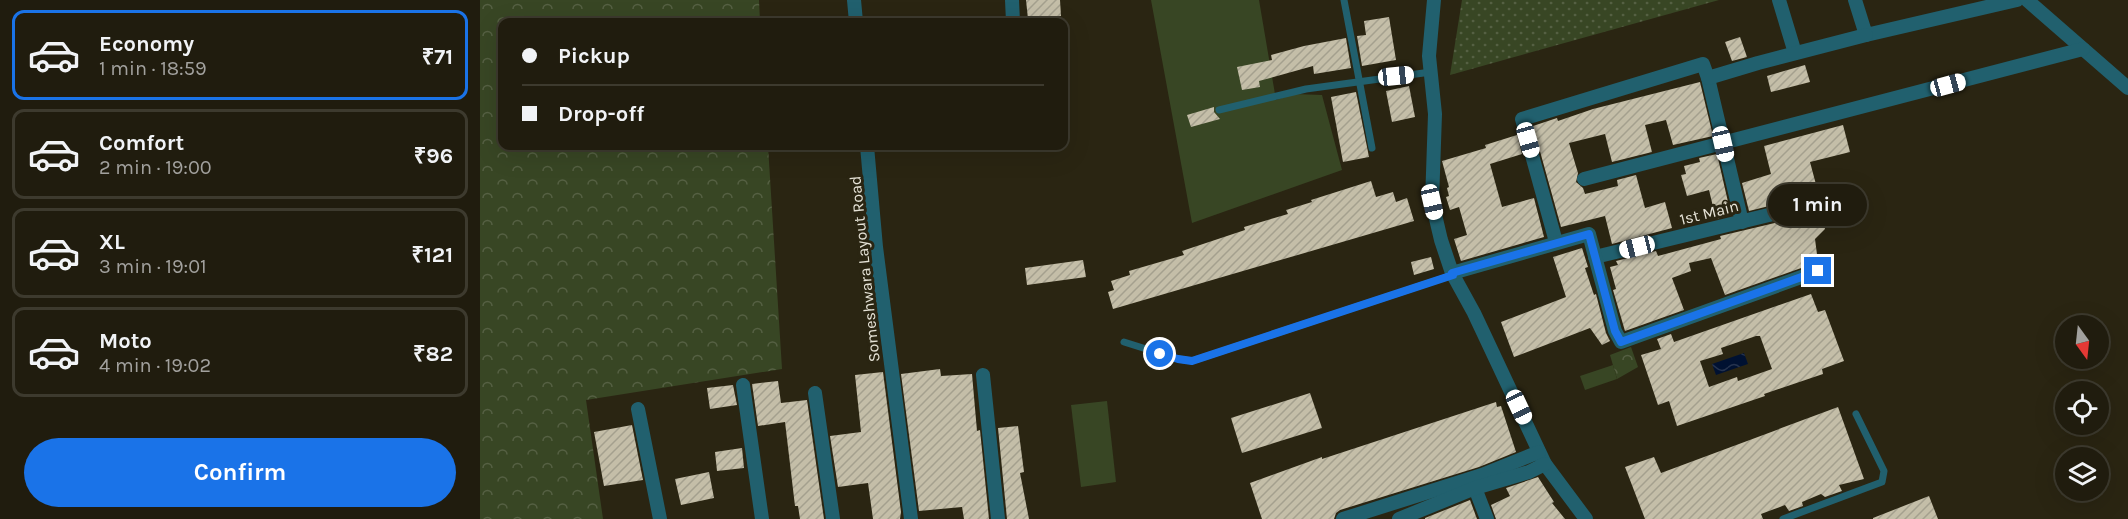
<!DOCTYPE html>
<meta charset="utf-8">
<style>
:root{--surface:#201c0e;--page:#282517;--text:#f1f3f6;--muted:#a2a19e;--line:#3d3a2e;--accent:#1a73e8}
body{margin:0;font-family:Karla,sans-serif;background:var(--page);color:var(--text);height:100vh;display:flex;flex-direction:column;font-size:22px;white-space:nowrap}
*{box-sizing:border-box;margin:0}
p{font-size:20px;color:var(--muted)}
.icon{flex:none;width:33px;height:33px;fill:none;stroke:currentColor;stroke-width:2;stroke-linecap:round;stroke-linejoin:round}
.map{position:relative;flex:1;overflow:hidden}
.details{display:flex;flex-direction:column;background:var(--surface);width:480px}
.details>*{flex:none}
.guide{position:absolute;left:18px;top:18px;width:570px;height:132px;border-radius:12px;box-shadow:0 6px 24px #0002,0 0 0 2px var(--line);display:grid;align-content:center;height:132px;padding:0 24px;background:var(--surface)}
.needle{width:39px;rotate:165deg}
.fabs{position:absolute;left:1575px;top:315px;display:grid;gap:12px}
.fabs a{display:grid;place-items:center;width:54px;height:54px;border-radius:50%;background:var(--surface);box-shadow:0 6px 24px #0002,0 0 0 2px var(--line);font-size:30px}
.end{position:absolute;width:27px;height:27px;margin:-14px;border:8px solid #1a73e8;background:#fff;box-shadow:0 0 0 3px #fff}
.from{border-radius:50%}
.bubble{position:absolute;height:42px;border-radius:21px;background:var(--surface);box-shadow:0 6px 24px #0002,0 0 0 2px var(--line);font-size:20px;font-weight:700;line-height:42px;text-align:center}
.car{position:absolute;width:18px;height:36px;margin:-18px -9px;border-radius:8px;box-shadow:0 0 4px 2px #0007;background:linear-gradient(#fff 24%,#345 0 40%,#fff 0 76%,#345 0 86%,#fff 0)}
.guide b{display:flex;align-items:center;gap:21px;height:57px;font-size:22px}
.guide b+b{border-top:2px solid var(--line)}
.guide i{width:15px;height:15px;background:var(--text)}
ul{padding:10px 0 0;list-style:none}
li{display:flex;align-items:center;gap:18px;height:90px;margin:0 12px 9px;padding:0 12px;border:3px solid var(--line);border-radius:12px}
li div{flex:1}
li b{display:block;font-size:22px}
li em{font-style:normal;font-weight:700}
li.selected{border-color:var(--accent)}
li>.icon{width:54px;height:54px;stroke-width:1.5}
.cta{display:flex;gap:12px;margin-top:auto;padding:12px 24px}
.cta a{flex:1;height:69px;border-radius:36px;background:var(--accent);color:#fff;font-size:24px;font-weight:700;line-height:69px;text-align:center}
main{display:flex;flex:1;min-height:0}
.map>svg:first-child{display:block}
.grass{fill:url(#grass-dots)}
.forest{fill:url(#forest-crowns)}
.pitch{fill:#384624}
.water{fill:url(#water-waves)}
.building{fill:url(#building-hatch);fill-rule:evenodd}
.lines{fill:none;stroke-linecap:round;stroke-linejoin:round}
.lane{stroke:#21606e;stroke-width:7}
.street{stroke:#21606e;stroke-width:14}
.route{stroke:#1a73e8;stroke-width:8}
.labels{text-anchor:middle;stroke-width:6;stroke-linejoin:round;paint-order:stroke}
.street-label{font-size:16px;fill:#e5e2d6;stroke:#2a2512}
</style>
<main>
<section class="details">
<ul>
<li class="selected"><svg class="icon" aria-label="car" viewBox="0 0 24 24"><path d="M5 17H2v-5l4-1 3-4h7l3 4 3 1v5h-3M9 17h6M6 11h13"/><circle cx="7" cy="17" r="2"/><circle cx="17" cy="17" r="2"/></svg><div><b>Economy</b><p>1 min · 18:59</p></div><em>₹71</em></li>
<li><svg class="icon" aria-label="car" viewBox="0 0 24 24"><path d="M5 17H2v-5l4-1 3-4h7l3 4 3 1v5h-3M9 17h6M6 11h13"/><circle cx="7" cy="17" r="2"/><circle cx="17" cy="17" r="2"/></svg><div><b>Comfort</b><p>2 min · 19:00</p></div><em>₹96</em></li>
<li><svg class="icon" aria-label="car" viewBox="0 0 24 24"><path d="M5 17H2v-5l4-1 3-4h7l3 4 3 1v5h-3M9 17h6M6 11h13"/><circle cx="7" cy="17" r="2"/><circle cx="17" cy="17" r="2"/></svg><div><b>XL</b><p>3 min · 19:01</p></div><em>₹121</em></li>
<li><svg class="icon" aria-label="car" viewBox="0 0 24 24"><path d="M5 17H2v-5l4-1 3-4h7l3 4 3 1v5h-3M9 17h6M6 11h13"/><circle cx="7" cy="17" r="2"/><circle cx="17" cy="17" r="2"/></svg><div><b>Moto</b><p>4 min · 19:02</p></div><em>₹82</em></li>
</ul>
<div class="cta"><a>Confirm</a></div>
</section>
<div class="map">
<svg width="1648" height="519" viewBox="0 0 1648 519">
<defs>
<pattern id="grass-dots" width="8" height="8" patternUnits="userSpaceOnUse" patternTransform="scale(1.5)"><rect width="8" height="8" fill="#384624"/><path d="M2 2h.1M6 6h.1" fill="none" stroke="#556043" stroke-width="1.8" stroke-linecap="round"/></pattern>
<pattern id="forest-crowns" width="20" height="18" patternUnits="userSpaceOnUse" patternTransform="scale(1.5)"><rect width="20" height="18" fill="#384624"/><path d="M2 6a3 3 0 1 1 6 0M12 15a3 3 0 1 1 6 0" fill="none" stroke="#556043"/></pattern>
<pattern id="water-waves" width="16" height="10" patternUnits="userSpaceOnUse" patternTransform="scale(1.5)"><rect width="16" height="10" fill="#001131"/><path d="M0 5q4-4 8 0t8 0" fill="none" stroke="#25334e"/></pattern>
<pattern id="building-hatch" width="6" height="6" patternUnits="userSpaceOnUse" patternTransform="scale(1.5)"><rect width="6" height="6" fill="#c4bea8"/><path d="M-1 1l2-2M0 6l6-6M5 7l2-2" fill="none" stroke="#a4a08e"/></pattern>
</defs>
<rect width="100%" height="100%" fill="#2a2512"/>
<polygon class="grass" points="982,0 1239,0 970,75"/>
<g class="forest">
<polygon points="0,0 279,0 280,22 22,22 22,146 288,146 302,369 106,400 123,519 0,519"/>
<polygon points="1151,347 1158,367 1137,379 1130,355"/>
</g>
<g class="pitch">
<polygon points="671,0 779,0 796,100 814,94 842,95 862,170 712,223"/>
<polygon points="1133,365 1137,379 1105,390 1100,376"/>
<polygon points="627,401 636,482 601,487 591,405"/>
</g>
<polygon class="water" points="1264,353 1268,364 1236,375 1232,364"/>
<g class="building">
<polygon points="546,0 580,0 581,16 548,19"/>
<polygon points="909,17 916,60 882,66 877,36 886,35 884,21"/>
<polygon points="1260,37 1267,57 1252,61 1245,42"/>
<polygon points="866,38 871,68 834,74 833,66 779,81 780,87 762,90 757,67 792,60 791,55 824,46"/>
<polygon points="1325,65 1330,82 1291,92 1287,76"/>
<polygon points="1220,82 1233,136 1193,145 1186,120 1165,125 1172,152 1132,162 1125,134 1089,143 1098,173 1096,182 1103,188 1105,194 1138,186 1137,180 1156,175 1165,208 1185,202 1192,228 1132,244 1125,216 1081,227 1053,126 1077,118 1078,121 1113,109"/>
<polygon points="929,86 935,117 912,122 906,91"/>
<polygon points="876,92 889,157 863,162 851,97"/>
<polygon points="734,107 734,112 740,119 711,127 707,115"/>
<polygon points="1363,125 1370,152 1330,162 1338,192 1337,194 1269,211 1262,183 1291,174 1284,146"/>
<polygon points="1037,135 1042,154 1010,164 1022,207 1054,198 1064,237 981,261 974,239 987,235 979,207 970,210 966,197 969,196 967,188 969,187 962,161 1006,148 1005,145"/>
<polygon points="1237,154 1251,215 1236,219 1229,190 1207,196 1201,175 1206,174 1204,166 1220,162 1219,158"/>
<polygon points="891,181 896,197 913,192 916,202 927,198 934,221 633,309 628,292 634,290 631,281 650,275 649,271 704,255 702,251 765,230 764,227 808,214 806,210 832,202 831,200"/>
<polygon points="1341,212 1345,229 1335,239 1338,262 1245,295 1231,258 1209,263 1211,271 1192,278 1204,310 1145,331 1133,290 1136,289 1130,267 1138,265 1136,261 1176,251 1178,256 1241,239 1240,236"/>
<polygon points="1102,248 1108,267 1105,268 1114,295 1116,294 1126,333 1130,341 1122,345 1110,328 1034,357 1021,322 1086,297 1073,257"/>
<polygon points="951,257 954,269 934,275 931,262"/>
<polygon points="603,260 606,277 547,285 545,268"/>
<path d="M1331,294l7,18 7,-2 19,51 -22,8 1,5 -59,20 1,2 -88,30 -8,-25 -11,4 -17,-50 20,-6 -4,-10 14,-5 3,8zM1276,336h4l12,33 -34,12 -1,-4 -28,10 -9,-26 23,-7 -2,-6z"/>
<polygon points="460,369 461,376 492,374 497,431 500,430 509,519 484,519 482,507 439,511 421,374"/>
<polygon points="403,372 421,512 420,519 393,519 388,483 358,487 350,436 381,432 375,375"/>
<polygon points="298,381 301,403 327,400 344,519 320,519 318,506 315,506 305,422 278,426 272,384"/>
<polygon points="253,385 257,405 230,409 227,388"/>
<polygon points="830,393 842,428 762,453 751,418"/>
<polygon points="1016,402 1017,407 1021,406 1036,452 999,467 860,510 856,513 854,519 782,519 770,483 842,457 842,459"/>
<polygon points="1358,407 1384,479 1359,485 1362,491 1345,497 1341,494 1322,502 1323,506 1309,511 1305,505 1281,514 1283,519 1165,519 1145,467 1174,457 1181,473"/>
<polygon points="152,425 163,480 124,486 114,432"/>
<polygon points="538,426 544,472 540,473 549,519 527,519 518,428"/>
<polygon points="262,448 264,468 237,471 235,452"/>
<polygon points="229,472 234,498 201,505 195,479"/>
<polygon points="1058,477 1074,502 1072,503 1085,519 1016,519 1011,505 1030,496 1026,488"/>
<polygon points="1449,496 1458,519 1393,519 1393,518"/>
<polygon points="990,500 997,519 945,519 945,518"/>
</g>
<g class="lines">
<g class="lane">
<polyline points="864,0 892,148"/>
<polyline points="739,110 826,89 951,72"/>
<polyline points="644,342 698,359 712,361 973,275"/>
<polyline points="1303,519 1402,482 1404,471 1376,414"/>
</g>
<g class="street">
<polyline points="374,0 376,22"/>
<polyline points="532,0 533,22"/>
<polyline points="954,0 949,56 955,114 952,202 961,240 972,273 994,313 1065,464 1106,519"/>
<polyline points="1299,0 1315,53"/>
<polyline points="1375,0 1386,35 1537,0"/>
<polyline points="1547,0 1648,88"/>
<polyline points="1228,78 1262,222"/>
<polyline points="387,146 396,247 431,519"/>
<polyline points="1104,179 1603,49"/>
<polyline points="1076,242 1042,119 1223,64 1228,78 1278,63 1386,35"/>
<polyline points="1115,257 1351,200"/>
<polyline points="972,273 1109,234 1135,331 1141,342 1338,271"/>
<polyline points="503,375 518,519"/>
<polyline points="263,385 282,519"/>
<polyline points="335,393 353,519"/>
<polyline points="158,409 180,519"/>
<polyline points="995,488 1007,519"/>
<polyline points="863,519 1002,475 1059,452"/>
<polyline points="919,519 995,488 1049,472 1065,464"/>
</g>
</g>
<g class="lines">
<polyline class="route" points="680,354 698,359 712,361 973,275 972,273 1109,234 1135,331 1141,342 1338,271"/>
</g>
<g class="labels">
<g class="street-label">
<text transform="translate(1229 212) rotate(-14)" y="6">1st Main</text>
<text transform="translate(384 269) rotate(-96)" y="6">Someshwara Layout Road</text>
</g>
</g>
</svg>
<div class="fabs">
<a><svg class="needle" viewBox="-14 -14 28 28"><path d="M0-13l5 13h-10z" fill="#e53935"/><path d="M0 13l5-13h-10z" fill="#a2a19e"/></svg></a>
<a><svg class="icon" aria-label="locate" viewBox="0 0 24 24"><circle cx="12" cy="12" r="6"/><path d="M12 2v4M12 18v4M2 12h4M18 12h4"/></svg></a>
<a><svg class="icon" aria-label="layers" viewBox="0 0 24 24"><path d="M12 4l9 5-9 5-9-5zM3 14l9 5 9-5"/></svg></a>
</div>
<i class="end from" style="left:680px;top:354px"></i>
<i class="end" style="left:1338px;top:271px"></i>
<div class="bubble" style="left:1288px;top:184px;width:99px">1 min</div>
<i class="car" style="left:916px;top:76px;rotate:84deg"></i>
<i class="car" style="left:1468px;top:85px;rotate:75deg"></i>
<i class="car" style="left:1048px;top:140px;rotate:164deg"></i>
<i class="car" style="left:1243px;top:144px;rotate:167deg"></i>
<i class="car" style="left:952px;top:202px;rotate:167deg"></i>
<i class="car" style="left:1157px;top:247px;rotate:256deg"></i>
<i class="car" style="left:1039px;top:407px;rotate:155deg"></i>
<div class="guide">
<b><i class="from"></i>Pickup</b>
<b><i></i>Drop-off</b>
</div>
</div>
</main>
